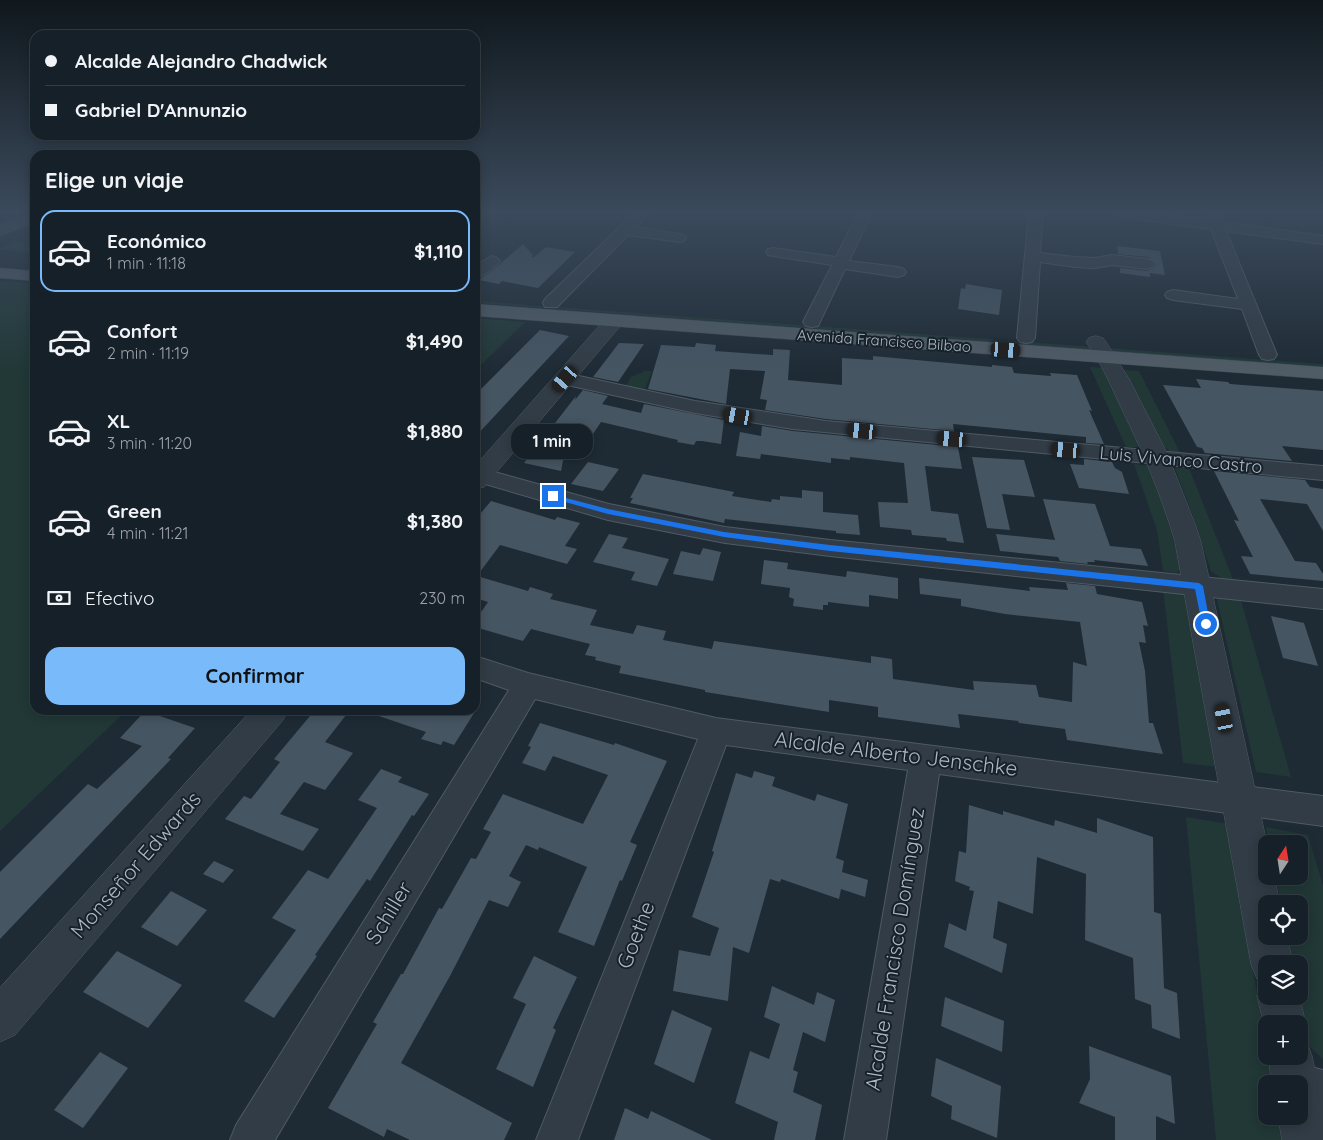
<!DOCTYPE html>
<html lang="es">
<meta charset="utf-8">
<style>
:root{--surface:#162028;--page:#1f2830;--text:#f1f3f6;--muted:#9ea3a8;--line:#353e45;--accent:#79bafb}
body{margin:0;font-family:Quicksand,sans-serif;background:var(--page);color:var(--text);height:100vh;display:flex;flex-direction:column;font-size:19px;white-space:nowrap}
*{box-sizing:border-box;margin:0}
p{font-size:16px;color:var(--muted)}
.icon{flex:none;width:28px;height:28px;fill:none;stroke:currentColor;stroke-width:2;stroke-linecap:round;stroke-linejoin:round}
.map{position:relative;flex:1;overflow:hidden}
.sheet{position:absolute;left:30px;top:150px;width:450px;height:565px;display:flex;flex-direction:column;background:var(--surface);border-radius:15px;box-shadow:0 2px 12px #0003,0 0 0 1px var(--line)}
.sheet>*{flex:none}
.banner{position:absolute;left:30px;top:30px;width:450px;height:110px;border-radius:15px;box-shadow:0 2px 12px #0003,0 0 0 1px var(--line);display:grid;align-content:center;height:110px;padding:0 15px;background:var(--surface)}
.needle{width:32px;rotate:12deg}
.fabs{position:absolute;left:1258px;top:835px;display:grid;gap:10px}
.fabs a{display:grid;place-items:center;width:50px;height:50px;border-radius:10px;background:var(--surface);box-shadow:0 2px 12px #0003,0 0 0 1px var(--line);font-size:25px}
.end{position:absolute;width:22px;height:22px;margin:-11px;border:6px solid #1a73e8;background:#fff;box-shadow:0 0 0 2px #fff}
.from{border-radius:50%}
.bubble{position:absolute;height:35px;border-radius:15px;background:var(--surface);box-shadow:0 2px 12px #0003,0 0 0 1px var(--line);font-size:16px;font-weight:700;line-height:35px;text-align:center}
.car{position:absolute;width:15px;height:30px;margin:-15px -8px;border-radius:6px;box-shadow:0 0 4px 1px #0007;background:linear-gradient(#222 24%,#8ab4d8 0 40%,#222 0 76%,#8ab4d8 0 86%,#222 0)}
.banner b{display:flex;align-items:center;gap:18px;height:48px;font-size:19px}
.banner b+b{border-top:1px solid var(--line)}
.banner i{width:12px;height:12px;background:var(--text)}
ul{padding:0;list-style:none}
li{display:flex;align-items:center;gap:15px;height:82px;margin:0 10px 8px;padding:0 5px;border:2px solid transparent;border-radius:15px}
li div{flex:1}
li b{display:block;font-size:19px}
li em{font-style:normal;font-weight:700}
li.active{border-color:var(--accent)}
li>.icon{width:45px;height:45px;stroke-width:1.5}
h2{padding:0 15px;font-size:22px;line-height:60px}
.pay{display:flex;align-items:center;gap:12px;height:55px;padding:0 15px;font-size:19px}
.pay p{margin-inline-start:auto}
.action{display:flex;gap:10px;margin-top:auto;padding:10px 15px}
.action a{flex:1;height:58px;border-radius:15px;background:var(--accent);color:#111;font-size:20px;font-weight:700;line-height:58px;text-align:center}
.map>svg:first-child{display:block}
.green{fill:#213837}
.building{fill:#465562}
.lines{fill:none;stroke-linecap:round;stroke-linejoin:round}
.minor-casing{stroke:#4f5a64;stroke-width:2}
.tertiary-casing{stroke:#4f5a64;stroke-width:1}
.secondary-casing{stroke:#4f5a64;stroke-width:1}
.primary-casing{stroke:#3b454f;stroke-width:1}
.minor{fill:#313c46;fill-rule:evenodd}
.tertiary{fill:#313c46;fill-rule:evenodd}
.secondary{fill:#3f4c59;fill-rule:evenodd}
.primary{fill:#4f5c66;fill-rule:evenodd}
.route{fill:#1a73e8}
.labels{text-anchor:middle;stroke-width:4;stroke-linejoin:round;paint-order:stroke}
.far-street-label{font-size:15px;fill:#abb7c4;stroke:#17212a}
.street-label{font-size:18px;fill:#abb7c4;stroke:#17212a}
.near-street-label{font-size:21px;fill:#abb7c4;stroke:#17212a}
</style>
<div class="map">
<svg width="1323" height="1140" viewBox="0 0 1323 1140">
<rect width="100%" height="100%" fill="#1e2b35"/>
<g class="green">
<polygon points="13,242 35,245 35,251 31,253 0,249"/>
<polygon points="0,281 35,283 35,710 127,710 0,831"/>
<polygon points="475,301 1323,364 1323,367 569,310 475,303"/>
<polygon points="475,318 525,322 475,371"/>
<polygon points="1090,367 1105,368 1140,444 1138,447 1126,447"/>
<polygon points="1124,370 1139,371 1180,453 1171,452 1162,445"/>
<polygon points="645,371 652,371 645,389 626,386 631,377"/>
<polygon points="1134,464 1149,466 1155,474 1181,568 1177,573 1163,571 1157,530"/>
<polygon points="1178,468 1189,468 1234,582 1221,578 1211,571 1194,519 1175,469"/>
<polygon points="1163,588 1179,592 1191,601 1227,768 1183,763"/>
<polygon points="1226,597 1240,597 1291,777 1256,772 1217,599"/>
<polygon points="1186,817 1228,824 1266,1046 1266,1056 1268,1056 1273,1084 1266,1084 1266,1116 1278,1116 1283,1140 1216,1140"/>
<polygon points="1266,827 1308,835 1323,886 1323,1059 1307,1044 1298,996 1299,964 1292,964 1287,936 1299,936 1299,904 1281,904 1276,876 1299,876 1299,844 1269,844"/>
</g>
<g class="building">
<polygon points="523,244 533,255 531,257 534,257 546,247 575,252 538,288 502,281 499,284 479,280 493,270"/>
<polygon points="1117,246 1160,251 1165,275 1150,273 1150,277 1120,273 1120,268 1147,271 1153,268 1157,264 1148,257 1118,254"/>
<polygon points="966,284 1002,290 999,315 958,309 961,288 965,289"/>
<polygon points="540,330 569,336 475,437 475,388 481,389"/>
<polygon points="619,343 644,344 618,382 593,377"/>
<polygon points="696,343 716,345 715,351 773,355 773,349 790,350 788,380 842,385 842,358 873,360 873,356 992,367 992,365 1012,367 1014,373 1051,376 1050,373 1077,375 1092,411 1089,410 1104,444 1086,443 1086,437 953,424 954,431 826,419 765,410 767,400 760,399 765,371 730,369 726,404 648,389 661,345 695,347"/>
<polygon points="1196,379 1228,382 1230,384 1323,391 1323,450 1282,446 1292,461 1205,453 1202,448 1197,447 1163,385 1201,388"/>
<polygon points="583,390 608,396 602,404 641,413 644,404 724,420 721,444 702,441 696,441 694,445 677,442 678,440 601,422 593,434 569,430 561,471 524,463 576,396 575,400"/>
<polygon points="762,426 793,431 958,447 962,469 925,466 931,511 958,514 964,543 947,541 946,538 912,535 911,530 880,527 878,502 908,503 904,463 850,457 850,460 831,458 831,463 761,454 760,459 736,456 740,432 761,436"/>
<polygon points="972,457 1024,460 1035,497 1002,494 1010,530 987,528"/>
<polygon points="1084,459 1112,462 1115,468 1122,472 1129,494 1079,488 1070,464 1084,465"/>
<polygon points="588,462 619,469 603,491 571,484"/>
<polygon points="1214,471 1305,480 1310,487 1323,489 1323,531 1307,504 1260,499 1295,561 1316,563 1323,574 1323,581 1250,574 1241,556 1253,557 1234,520 1239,521"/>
<polygon points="643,474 734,492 732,496 771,502 772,499 780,500 780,496 802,498 802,490 823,492 823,512 858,515 860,535 836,533 836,531 725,519 724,523 630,503 633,498 630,498"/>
<polygon points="1043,499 1095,504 1110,546 1141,549 1148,566 1094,560 1095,562 1087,562 1088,564 1060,561 1058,557 1000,551 996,534 1055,540"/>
<polygon points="491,501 555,520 557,517 580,523 565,546 577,549 567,564 500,545 477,576 528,591 530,587 553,594 550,599 597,610 590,625 633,634 637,625 666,631 663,640 712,649 714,641 871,663 871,656 892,659 893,679 974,690 973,681 1036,685 1039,697 1072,702 1073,662 1087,666 1080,622 1005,614 961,606 961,599 920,594 919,578 1030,591 1029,587 1068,590 1066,583 1095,586 1097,594 1142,602 1148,626 1143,625 1146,643 1139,642 1145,671 1149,723 1153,723 1163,754 1067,740 1065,729 1019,723 1018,721 958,714 960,728 878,717 878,707 829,700 829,712 705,692 705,690 619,673 621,666 595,660 596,657 585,655 590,644 531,629 523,641 475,627 475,621 488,602 475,598 475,520"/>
<polygon points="609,534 628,538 622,548 669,559 657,586 631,580 635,572 593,562"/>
<polygon points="703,548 721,552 713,581 673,574 681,551 700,555"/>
<polygon points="764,560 788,563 787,569 846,577 847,571 898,578 898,599 869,595 869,607 828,602 828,605 823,605 823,610 793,606 794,599 789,597 790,588 761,584"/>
<polygon points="1271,616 1304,623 1318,666 1283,658"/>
<polygon points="315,710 350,710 325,742 353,753 325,790 304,782 280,814 319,829 303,851 225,819 244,796 251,799 280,762 274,759"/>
<polygon points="371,710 476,710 454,745 443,741 441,745 421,739 426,732 370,713"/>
<polygon points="145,711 195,728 168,758 171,759 0,939 0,872 88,784 97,789 142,746 120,738"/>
<polygon points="540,723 614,745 615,743 667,761 630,842 637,845 622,881 620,880 594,946 558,932 587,867 539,847 538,850 526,845 509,876 521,882 508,907 489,900 450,976 401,1063 512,1123 504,1140 410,1140 387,1129 384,1137 328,1108 377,1024 373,1022 401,974 403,974 439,908 442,909 471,858 476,859 491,832 483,829 503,794 583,824 608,775 553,756 545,771 522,763 531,747 528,746"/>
<polygon points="381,769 402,777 398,782 429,794 414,816 412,815 370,881 367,879 315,955 317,956 274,1018 244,1001 296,930 272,918 308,870 328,879 377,808 358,800"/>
<polygon points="754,771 775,777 772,786 815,801 817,794 848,804 836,858 844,861 842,872 868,880 865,897 841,889 839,899 781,879 780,882 770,879 749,953 733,947 728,1001 673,991 679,950 710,956 719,928 692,917 714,852 712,851 736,773 752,778"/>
<polygon points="969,805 1003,815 1003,811 1054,826 1055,820 1097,833 1097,818 1153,837 1154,912 1161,914 1164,988 1177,993 1180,1039 1152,1028 1151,1005 1135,999 1133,958 1085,940 1086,874 1037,857 1033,914 998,901 993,938 1007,944 1002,973 944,947 949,923 966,931 974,891 969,890 970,887 955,881 959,851 966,853"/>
<polygon points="214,861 234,870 223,883 203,874"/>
<polygon points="171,891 207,910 177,946 141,927"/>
<polygon points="117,951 182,985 148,1028 83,992"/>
<polygon points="534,956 577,977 553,1028 556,1030 533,1087 496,1069 526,1004 513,998"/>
<polygon points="772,986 814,1005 817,992 835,1000 825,1042 803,1032 793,1070 798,1072 793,1092 822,1105 815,1140 774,1140 778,1122 735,1103 750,1051 769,1059 780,1024 764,1017"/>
<polygon points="945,997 1004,1021 1002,1052 941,1026"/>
<polygon points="672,1010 712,1028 694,1083 654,1064"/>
<polygon points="1089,1046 1171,1076 1175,1124 1156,1116 1156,1140 1115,1140 1115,1117 1079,1103 1090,1079"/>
<polygon points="100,1052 128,1068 83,1128 54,1110"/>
<polygon points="936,1058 1001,1086 997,1138 951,1119 952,1106 931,1096"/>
<polygon points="625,1108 648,1119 651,1111 712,1140 614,1140"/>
</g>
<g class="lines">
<g class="minor-casing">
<g id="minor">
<polygon points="634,213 649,213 636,227 679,234 684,235 686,238 684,241 679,242 628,235 557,307 545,307 543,303 545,299"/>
<polygon points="858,213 872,213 849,261 898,267 904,269 906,272 904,275 898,277 845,269 818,326 812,327 806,326 803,322 832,265 773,256 768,255 766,252 768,249 773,248 836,257"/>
<polygon points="1029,213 1043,213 1040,253 1075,257 1095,258 1112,255 1147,259 1152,261 1155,264 1152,267 1147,269 1112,265 1095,268 1075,267 1040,262 1035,338 1032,342 1026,343 1020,342 1017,338"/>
<polygon points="1113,213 1153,213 1208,220 1205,213 1219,213 1223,222 1323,236 1323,244 1226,231 1277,355 1274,359 1268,360 1262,359 1259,355 1242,309 1173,300 1167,298 1165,295 1167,292 1173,290 1238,299 1211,229 1120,217"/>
<path d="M492,256l5,2 3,3c-6,7 -16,15 -25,17v-12z"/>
<polygon points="565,373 695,401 826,421 1323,466 1323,480 793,429 695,413 558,383 556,379 558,375"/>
<polygon points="480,468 609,504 725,527 830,540 1323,589 1323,609 830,556 725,543 608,520 475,481 475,469"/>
<polygon points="475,656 528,673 716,718 1323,796 1323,826 939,774 886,1140 844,1140 908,770 726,745 578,1140 536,1140 698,739 535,699 275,1140 230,1140 236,1125 509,690 475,678"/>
<polygon points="1299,1064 1323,1070 1323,1112 1299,1106 1299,1084 1279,1084 1284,1070"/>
</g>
</g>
<g class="tertiary-casing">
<g id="tertiary">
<polygon points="614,315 621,317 623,321 621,325 484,487 475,489 475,466 607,317"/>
<path d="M1096,336l7,2 5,7 21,34 38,74 28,71 6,18 66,302 -1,32h8l6,28h-14v32h21l6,28h-27v32h33l7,28 -6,14 6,2 6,16 6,28 -2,4 7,19v33h-41l-4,-24h21v-32h-27l-4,-28h31v-32h-33v9l-9,-37 6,-15 -6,-2 -6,-15 -76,-422c-14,-49 -34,-94 -56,-139 -10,-22 -19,-42 -33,-61l3,-4z"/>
<polygon points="252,710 288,710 283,720 15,1035 0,1042 0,988"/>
</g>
</g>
<g class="secondary-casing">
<polygon id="secondary" points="35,213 35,222 0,236 0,225"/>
</g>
<g class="primary-casing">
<g id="primary">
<polygon points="0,268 35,271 35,281 0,278"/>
<polygon points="475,304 1323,367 1323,379 475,316"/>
</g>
</g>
<use href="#minor" class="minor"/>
<use href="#tertiary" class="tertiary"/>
<use href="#secondary" class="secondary"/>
<use href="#primary" class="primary"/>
</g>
<linearGradient id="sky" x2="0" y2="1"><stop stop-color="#10181d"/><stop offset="0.57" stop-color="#3b4a5c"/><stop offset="1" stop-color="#3b4a5c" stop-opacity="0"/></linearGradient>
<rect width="1323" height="373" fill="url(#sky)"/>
<polygon class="route" points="551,494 608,509 724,532 830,545 1199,583 1203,586 1210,624 1206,627 1202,624 1195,589 830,551 724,537 608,514 551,498"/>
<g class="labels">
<g class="far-street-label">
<text transform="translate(884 341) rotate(4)" y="5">Avenida Francisco Bilbao</text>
</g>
<g class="street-label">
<text transform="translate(1181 460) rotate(5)" y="6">Luis Vivanco Castro</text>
</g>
<g class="near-street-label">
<text transform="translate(896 754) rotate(7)" y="7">Alcalde Alberto Jenschke</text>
<text transform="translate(136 865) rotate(-49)" y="7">Monseñor Edwards</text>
<text transform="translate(389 913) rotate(-59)" y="7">Schiller</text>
<text transform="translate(636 935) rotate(-69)" y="7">Goethe</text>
<text transform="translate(895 949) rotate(-81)" y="7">Alcalde Francisco Domínguez</text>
</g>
</g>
</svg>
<div class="fabs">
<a><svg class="needle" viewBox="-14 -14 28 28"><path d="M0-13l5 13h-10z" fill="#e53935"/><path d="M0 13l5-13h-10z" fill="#9ea3a8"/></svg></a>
<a><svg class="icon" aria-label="locate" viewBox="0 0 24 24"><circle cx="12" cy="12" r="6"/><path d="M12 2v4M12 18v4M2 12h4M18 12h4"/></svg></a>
<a><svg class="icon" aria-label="layers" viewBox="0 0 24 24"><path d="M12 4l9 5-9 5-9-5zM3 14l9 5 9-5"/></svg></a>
<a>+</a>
<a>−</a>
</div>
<i class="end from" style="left:1206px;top:624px"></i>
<i class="end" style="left:553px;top:496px"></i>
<div class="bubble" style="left:511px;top:424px;width:82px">1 min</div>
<i class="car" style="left:1006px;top:350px;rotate:94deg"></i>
<i class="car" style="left:565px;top:379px;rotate:221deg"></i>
<i class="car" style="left:738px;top:416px;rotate:280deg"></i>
<i class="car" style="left:862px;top:431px;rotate:276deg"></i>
<i class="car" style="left:952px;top:439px;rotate:275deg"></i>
<i class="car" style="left:1066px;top:450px;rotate:275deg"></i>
<i class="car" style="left:1224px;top:718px;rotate:349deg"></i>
<div class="banner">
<b><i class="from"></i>Alcalde Alejandro Chadwick</b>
<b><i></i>Gabriel D'Annunzio</b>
</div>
<section class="sheet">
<h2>Elige un viaje</h2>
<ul>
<li class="active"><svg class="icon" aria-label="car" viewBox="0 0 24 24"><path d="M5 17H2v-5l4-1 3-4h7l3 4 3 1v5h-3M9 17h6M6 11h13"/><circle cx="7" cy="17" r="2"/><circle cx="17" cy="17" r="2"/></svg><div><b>Económico</b><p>1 min · 11:18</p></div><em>$1,110</em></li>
<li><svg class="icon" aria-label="car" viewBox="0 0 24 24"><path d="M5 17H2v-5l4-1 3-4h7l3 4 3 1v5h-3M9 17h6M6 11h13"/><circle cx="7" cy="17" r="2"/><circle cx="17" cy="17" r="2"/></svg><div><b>Confort</b><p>2 min · 11:19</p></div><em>$1,490</em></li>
<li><svg class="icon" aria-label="car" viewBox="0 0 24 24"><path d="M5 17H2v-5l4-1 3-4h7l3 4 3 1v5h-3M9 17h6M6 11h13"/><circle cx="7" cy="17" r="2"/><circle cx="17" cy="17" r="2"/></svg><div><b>XL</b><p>3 min · 11:20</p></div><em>$1,880</em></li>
<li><svg class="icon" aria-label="car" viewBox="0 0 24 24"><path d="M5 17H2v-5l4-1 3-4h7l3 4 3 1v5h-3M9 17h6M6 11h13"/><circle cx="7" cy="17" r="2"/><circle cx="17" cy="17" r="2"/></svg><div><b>Green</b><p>4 min · 11:21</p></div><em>$1,380</em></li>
</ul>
<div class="pay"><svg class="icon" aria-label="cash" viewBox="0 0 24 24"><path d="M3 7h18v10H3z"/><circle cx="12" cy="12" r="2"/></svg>Efectivo<p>230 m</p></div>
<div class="action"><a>Confirmar</a></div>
</section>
</div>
